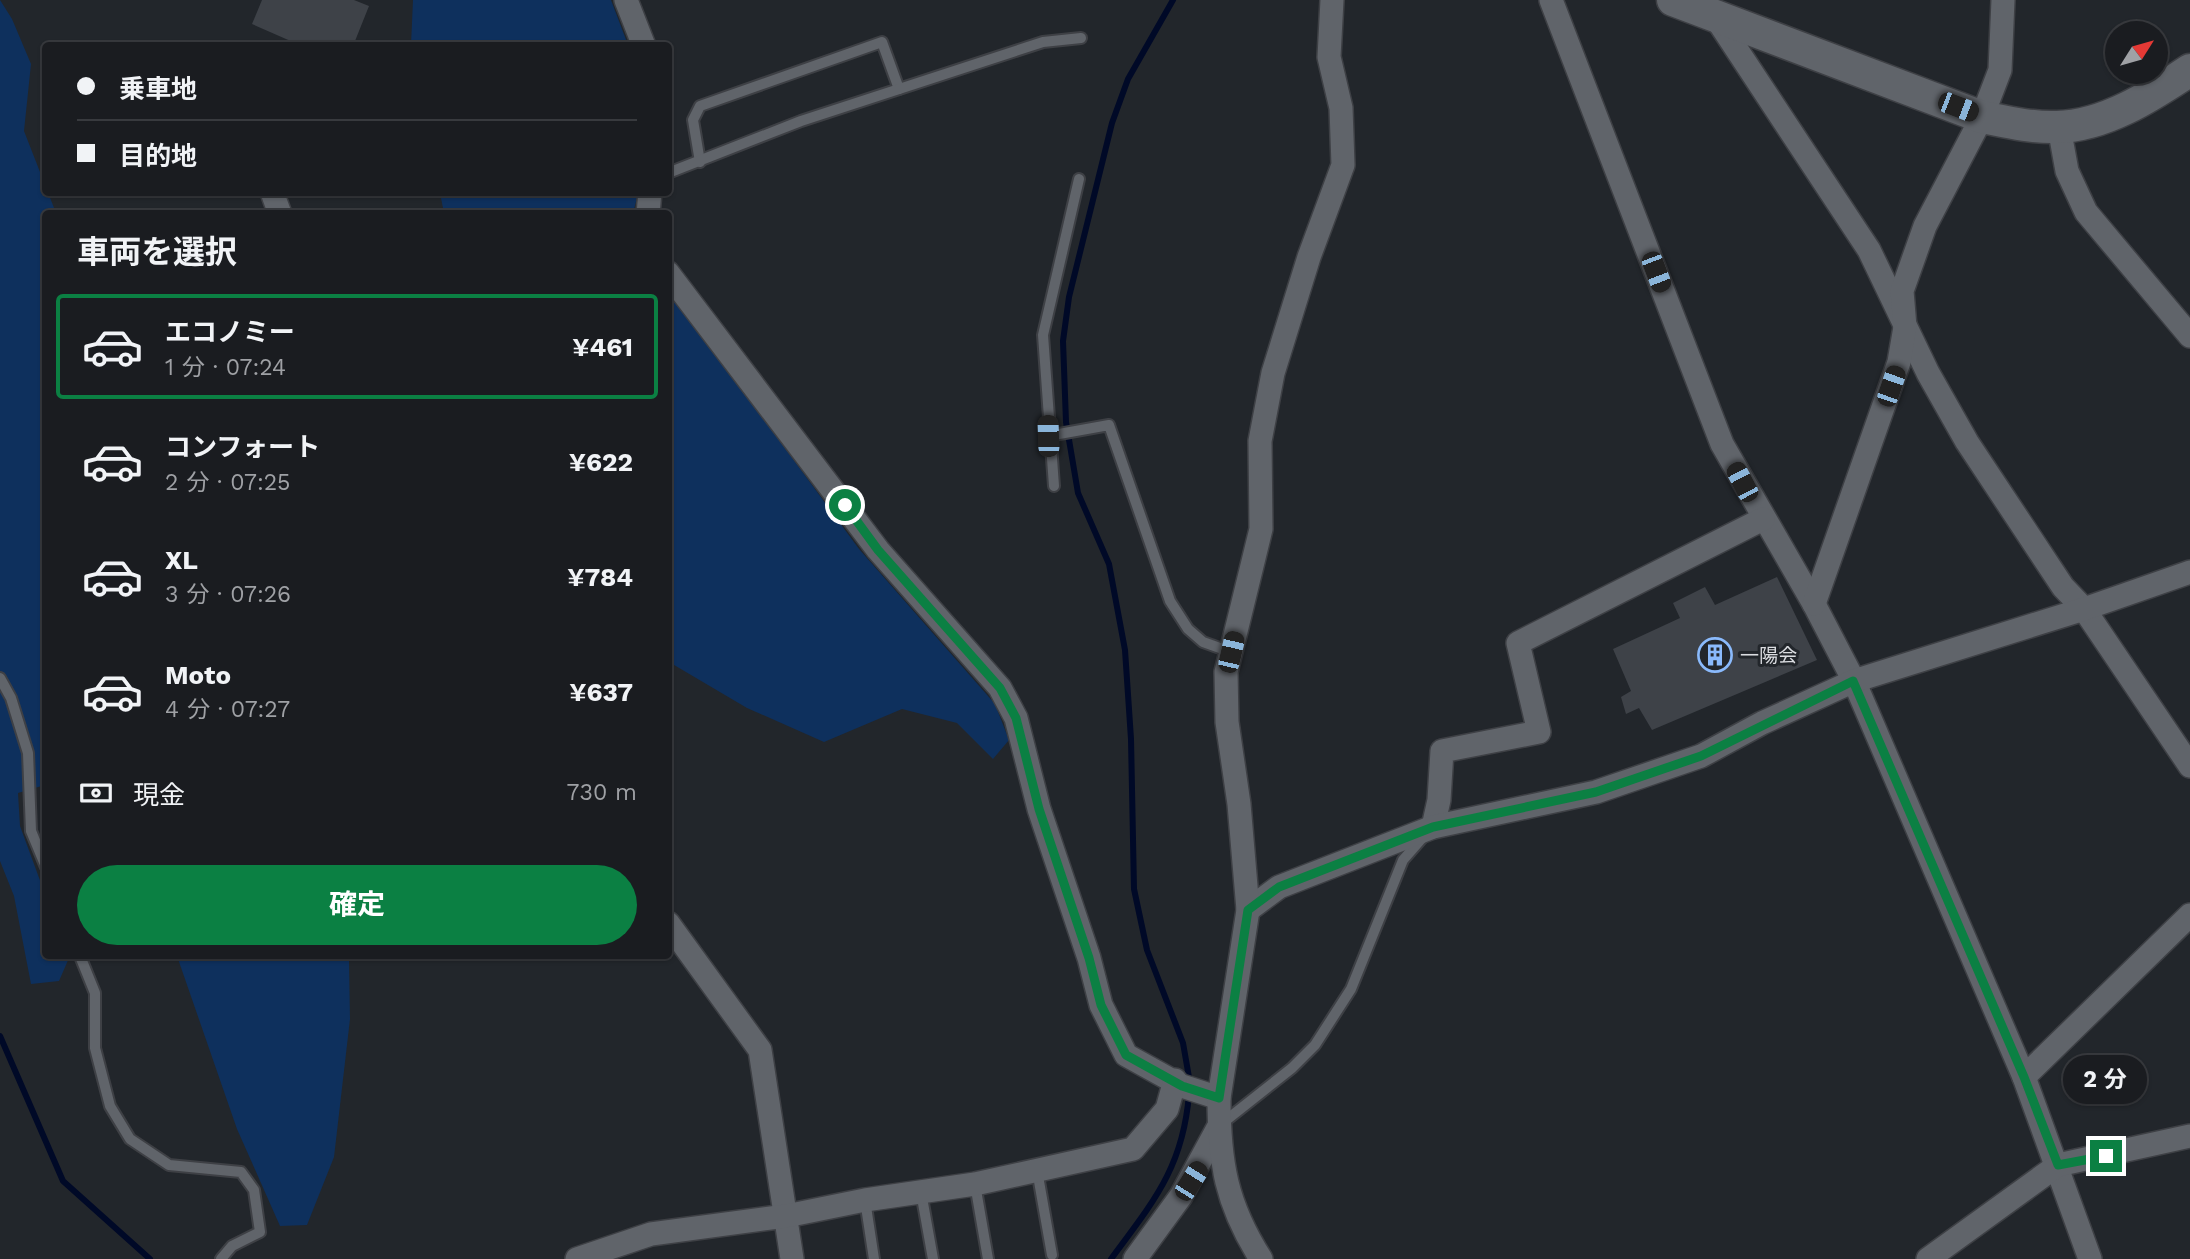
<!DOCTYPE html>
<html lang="ja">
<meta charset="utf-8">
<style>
:root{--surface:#1a1c20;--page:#27292d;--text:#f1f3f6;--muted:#9fa1a5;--line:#383a3e;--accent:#0b8043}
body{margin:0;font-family:"Work Sans","Noto Sans JP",sans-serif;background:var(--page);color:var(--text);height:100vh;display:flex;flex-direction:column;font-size:26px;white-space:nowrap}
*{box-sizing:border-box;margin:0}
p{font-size:23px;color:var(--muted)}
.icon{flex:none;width:38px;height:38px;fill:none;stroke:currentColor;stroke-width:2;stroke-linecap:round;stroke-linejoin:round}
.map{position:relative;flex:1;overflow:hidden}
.drawer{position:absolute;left:42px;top:210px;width:630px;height:749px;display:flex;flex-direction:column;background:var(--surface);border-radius:7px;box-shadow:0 2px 5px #0004,0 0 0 2px var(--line)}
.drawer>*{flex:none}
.top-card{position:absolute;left:42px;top:42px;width:630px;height:154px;border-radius:7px;box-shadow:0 2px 5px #0004,0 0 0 2px var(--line);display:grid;align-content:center;height:154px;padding:0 35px;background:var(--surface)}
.needle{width:46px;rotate:53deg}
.buttons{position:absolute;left:2105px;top:21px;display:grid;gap:14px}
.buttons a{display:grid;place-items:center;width:63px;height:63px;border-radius:50%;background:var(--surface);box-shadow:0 2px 5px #0004,0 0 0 2px var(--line);font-size:35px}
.end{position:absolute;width:32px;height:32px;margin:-16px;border:9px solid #0b8043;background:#fff;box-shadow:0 0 0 4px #fff}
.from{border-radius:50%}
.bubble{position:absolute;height:49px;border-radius:24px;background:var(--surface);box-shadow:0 2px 5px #0004,0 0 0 2px var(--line);font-size:23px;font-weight:700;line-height:49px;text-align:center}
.car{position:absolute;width:21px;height:42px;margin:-21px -10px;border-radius:9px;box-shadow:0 0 5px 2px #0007;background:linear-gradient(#222 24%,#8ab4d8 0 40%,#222 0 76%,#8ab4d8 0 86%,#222 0)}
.top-card b{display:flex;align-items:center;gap:24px;height:66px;font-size:26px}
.top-card b+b{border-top:2px solid var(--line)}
.top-card i{width:18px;height:18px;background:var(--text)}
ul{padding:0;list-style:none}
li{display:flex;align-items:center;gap:21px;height:105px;margin:0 14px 10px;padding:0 21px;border:4px solid transparent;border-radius:7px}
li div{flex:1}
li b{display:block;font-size:26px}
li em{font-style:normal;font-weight:700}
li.on{border-color:var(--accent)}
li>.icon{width:63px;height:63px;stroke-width:1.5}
h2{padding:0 35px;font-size:32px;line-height:84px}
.pay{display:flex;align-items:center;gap:18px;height:77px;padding:0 35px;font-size:26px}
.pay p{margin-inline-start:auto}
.action{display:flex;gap:14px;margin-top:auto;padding:14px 35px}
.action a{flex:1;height:80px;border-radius:42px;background:var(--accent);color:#fff;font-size:28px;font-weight:700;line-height:80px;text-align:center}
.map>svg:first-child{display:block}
.green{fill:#0e305d}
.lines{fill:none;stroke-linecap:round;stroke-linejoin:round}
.stream{stroke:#000927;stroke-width:6}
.building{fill:#3e4248}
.lane-casing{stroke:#3e4045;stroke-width:14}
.street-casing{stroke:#3e4045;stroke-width:26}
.secondary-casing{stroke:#3e4045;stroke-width:35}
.lane{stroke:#60646a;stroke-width:10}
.street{stroke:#60646a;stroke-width:23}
.secondary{stroke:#60646a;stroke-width:32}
.route{stroke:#0b8043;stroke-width:9}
.labels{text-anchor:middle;stroke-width:6;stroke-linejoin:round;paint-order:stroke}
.poi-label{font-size:19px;fill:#dbdde1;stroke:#22262b;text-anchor:start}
</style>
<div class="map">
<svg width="2190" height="1259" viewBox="0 0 2190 1259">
<rect width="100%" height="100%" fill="#22262b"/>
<g class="green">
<polygon points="0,0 12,19 31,64 24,131 56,213 46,214 45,785 18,793 20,826 45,894 46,956 68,956 69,958 59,981 31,984 14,896 0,861"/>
<polygon points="413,0 611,0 628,45 411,45"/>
<polygon points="440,193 440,192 638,193 633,214 444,213"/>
<polygon points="668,289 859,549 995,704 1009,740 993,759 957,723 902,709 824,742 747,708 669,662"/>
<polygon points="177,956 341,956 349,960 350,1019 334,1157 307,1225 280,1226 237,1129"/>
</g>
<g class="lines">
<g class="stream">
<polyline points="1173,0 1128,79 1112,123 1069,297 1063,341 1066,422 1078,493 1109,564 1125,650 1131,739 1134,889 1147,950 1183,1043 1190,1083"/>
<polyline points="0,1036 63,1181 150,1259"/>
<path d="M1111,1259c42,-57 72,-91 78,-165"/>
</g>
</g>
<g class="building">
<polygon points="262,0 354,0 369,6 353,46 302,46 252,24"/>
<polygon points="1777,577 1817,660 1652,730 1639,708 1626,714 1621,697 1631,691 1613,649 1680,618 1673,603 1705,587 1715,605"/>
</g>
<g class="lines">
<g class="lane-casing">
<g id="lane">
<polyline points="700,162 693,120 700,106 882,42 899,89"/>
<polyline points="668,173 801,121 1043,42 1081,38"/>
<polyline points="1048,436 1109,425 1170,601 1188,629 1203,642 1231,652"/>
<polyline points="1054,486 1043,335 1079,179"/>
<polyline points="0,678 11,698 28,753 31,831 46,867"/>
<polyline points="80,956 95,993 95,1048 110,1106 130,1139 169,1165 241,1172 254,1190 260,1232 232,1246 221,1259"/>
<polyline points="1220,1125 1292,1068 1315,1045 1351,989 1403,860 1424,836"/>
<polyline points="1037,1170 1052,1255"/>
<polyline points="975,1184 988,1259"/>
<polyline points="921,1192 933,1259"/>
<polyline points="865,1200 874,1259"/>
</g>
</g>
<g class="street-casing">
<g id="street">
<polyline points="626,0 644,46"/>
<polyline points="1551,0 1722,444 1814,604 1854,681 2024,1077 2090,1259"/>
<polyline points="1712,12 1869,250 1928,373 1967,442 2063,587 2084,609 2190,766"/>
<polyline points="2059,127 2067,171 2086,212 2190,336"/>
<polyline points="272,192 280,214"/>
<polyline points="648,214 650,192"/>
<polyline points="668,273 878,550 1000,688 1016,718 1039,809 1089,958 1101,1005 1126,1055 1182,1086 1219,1098"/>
<polyline points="1814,604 1899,362 1905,327 1902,291 1925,226 1982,117 2000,70 2003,0"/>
<polyline points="1433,827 1439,800 1442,751 1539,732 1518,643 1763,519"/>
<polyline points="1248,910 1279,887 1433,827 1596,792 1701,756 1762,723 1854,681 2084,609 2190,572"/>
<polyline points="668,923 760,1050 792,1259"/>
<polyline points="2024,1077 2190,915"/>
<polyline points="577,1259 651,1234 786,1216 865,1200 975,1184 1133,1149 1167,1109 1175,1080"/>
<polyline points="1135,1259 1181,1196 1219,1126"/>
<path d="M1261,1259c-35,-55 -42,-97 -42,-161l29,-188 -9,-106 -12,-82 -1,-50 35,-143 -1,-88 13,-68 36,-116 34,-92 -2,-57 -12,-51 3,-57"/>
<polyline points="1928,1259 2058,1165 2190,1136"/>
</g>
</g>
<g class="secondary-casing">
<path id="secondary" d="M1673,0l309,117c25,5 50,11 75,10 48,-1 94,-31 133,-57"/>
</g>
<use href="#lane" class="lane"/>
<use href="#street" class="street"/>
<use href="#secondary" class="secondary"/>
</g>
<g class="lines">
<polyline class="route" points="845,505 878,550 1000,688 1016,718 1039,809 1089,958 1101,1005 1126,1055 1182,1086 1219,1098 1248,910 1279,887 1433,827 1596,792 1701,756 1853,681 2024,1077 2058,1165 2106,1156"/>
</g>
<defs>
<g id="building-ring" transform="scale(1.75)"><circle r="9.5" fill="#22262b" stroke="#8abafc" stroke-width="1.5"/><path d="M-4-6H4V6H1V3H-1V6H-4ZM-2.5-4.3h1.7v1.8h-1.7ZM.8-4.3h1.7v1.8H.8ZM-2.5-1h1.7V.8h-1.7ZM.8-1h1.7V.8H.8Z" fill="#8abafc"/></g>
</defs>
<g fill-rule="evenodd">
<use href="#building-ring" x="1715" y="655"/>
</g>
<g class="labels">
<g class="poi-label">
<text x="1740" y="662">一陽会</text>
</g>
</g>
</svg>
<div class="buttons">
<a><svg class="needle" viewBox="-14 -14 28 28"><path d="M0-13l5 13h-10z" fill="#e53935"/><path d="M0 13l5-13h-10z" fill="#9fa1a5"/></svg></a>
</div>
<i class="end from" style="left:845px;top:505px"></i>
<i class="end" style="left:2106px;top:1156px"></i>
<div class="bubble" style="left:2063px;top:1055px;width:84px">2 分</div>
<i class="car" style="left:1958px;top:107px;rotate:111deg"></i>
<i class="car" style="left:1656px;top:272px;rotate:159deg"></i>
<i class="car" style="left:1891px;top:386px;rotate:19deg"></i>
<i class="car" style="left:1048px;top:436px;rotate:358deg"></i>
<i class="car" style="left:1742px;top:482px;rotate:332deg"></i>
<i class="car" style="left:1231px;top:652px;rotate:13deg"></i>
<i class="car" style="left:1191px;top:1181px;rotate:32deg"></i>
<div class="top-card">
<b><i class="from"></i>乗車地</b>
<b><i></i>目的地</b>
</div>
<section class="drawer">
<h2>車両を選択</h2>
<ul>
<li class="on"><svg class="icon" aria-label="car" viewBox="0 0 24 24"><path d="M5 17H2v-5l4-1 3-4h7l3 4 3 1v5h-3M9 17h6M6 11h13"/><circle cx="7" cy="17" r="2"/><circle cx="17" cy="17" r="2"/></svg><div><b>エコノミー</b><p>1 分 · 07:24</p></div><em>¥461</em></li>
<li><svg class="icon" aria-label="car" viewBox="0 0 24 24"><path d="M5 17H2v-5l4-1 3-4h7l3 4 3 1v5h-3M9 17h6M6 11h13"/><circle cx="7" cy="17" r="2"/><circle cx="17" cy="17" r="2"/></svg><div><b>コンフォート</b><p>2 分 · 07:25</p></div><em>¥622</em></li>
<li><svg class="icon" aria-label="car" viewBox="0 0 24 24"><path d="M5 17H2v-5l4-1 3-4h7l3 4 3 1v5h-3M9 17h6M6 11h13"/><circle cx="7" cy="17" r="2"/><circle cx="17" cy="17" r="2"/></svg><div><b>XL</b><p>3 分 · 07:26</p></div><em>¥784</em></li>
<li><svg class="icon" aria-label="car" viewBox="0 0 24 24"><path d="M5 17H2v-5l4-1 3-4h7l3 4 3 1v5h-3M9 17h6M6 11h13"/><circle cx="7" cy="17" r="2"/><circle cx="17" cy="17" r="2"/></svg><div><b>Moto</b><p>4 分 · 07:27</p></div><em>¥637</em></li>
</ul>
<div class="pay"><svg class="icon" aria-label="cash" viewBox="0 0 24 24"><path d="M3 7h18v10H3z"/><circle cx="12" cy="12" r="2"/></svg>現金<p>730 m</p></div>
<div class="action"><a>確定</a></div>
</section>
</div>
